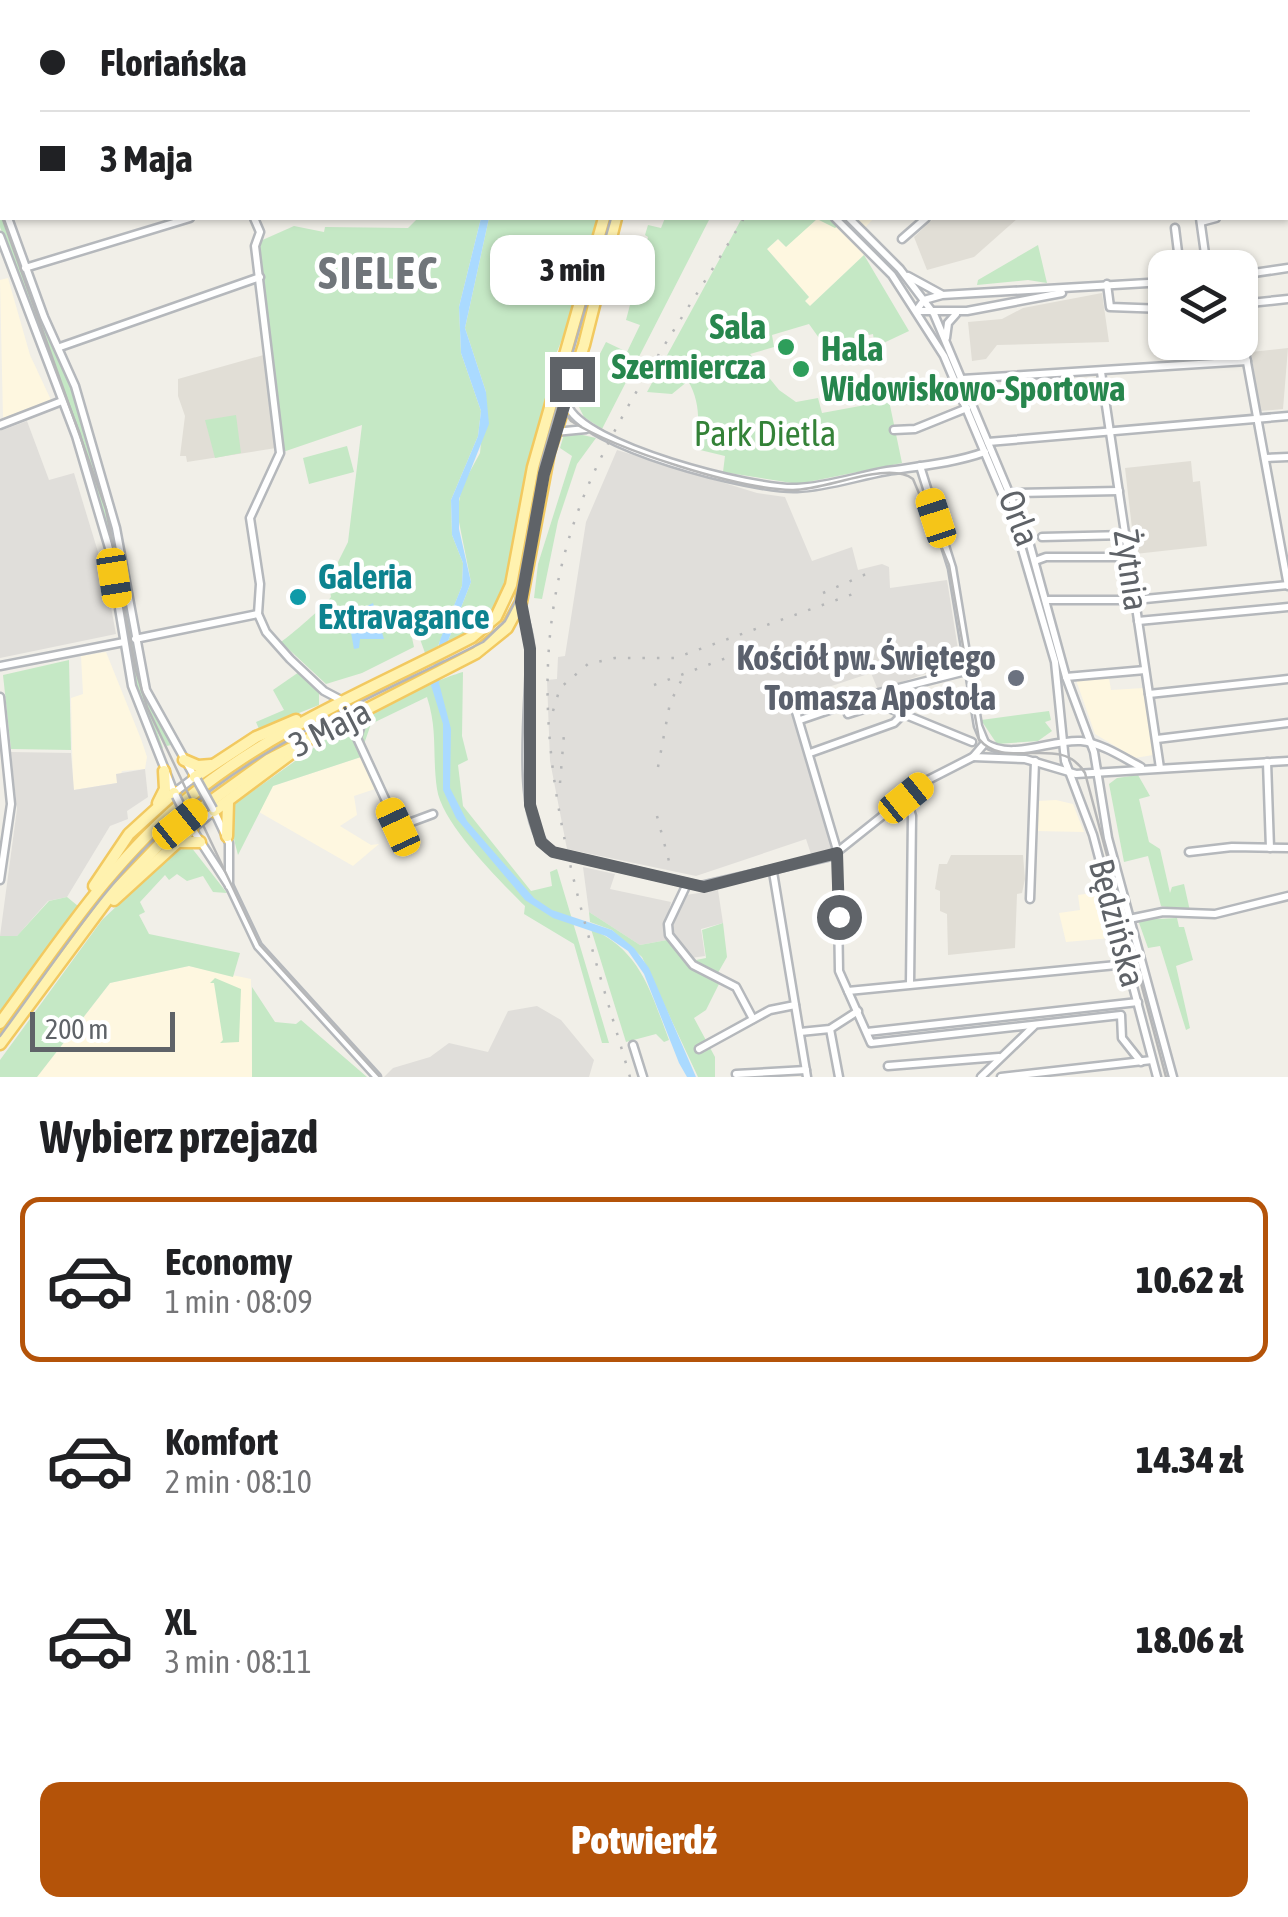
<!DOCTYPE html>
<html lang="pl">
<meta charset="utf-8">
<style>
:root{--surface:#fff;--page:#f6f6f6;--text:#202124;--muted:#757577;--line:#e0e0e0;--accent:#b45309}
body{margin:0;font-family:"Asap Condensed",sans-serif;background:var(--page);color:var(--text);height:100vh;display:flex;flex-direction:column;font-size:38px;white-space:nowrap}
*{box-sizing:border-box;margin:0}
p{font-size:32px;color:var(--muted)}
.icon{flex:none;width:55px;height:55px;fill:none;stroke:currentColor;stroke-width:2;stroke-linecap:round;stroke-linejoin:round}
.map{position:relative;height:1077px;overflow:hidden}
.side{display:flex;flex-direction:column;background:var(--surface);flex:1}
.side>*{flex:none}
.guide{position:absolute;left:0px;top:0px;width:1290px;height:220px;box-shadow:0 2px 8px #0004;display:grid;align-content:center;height:220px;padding:0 40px;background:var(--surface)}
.tools{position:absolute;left:1148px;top:250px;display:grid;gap:20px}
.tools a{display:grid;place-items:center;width:110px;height:110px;border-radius:20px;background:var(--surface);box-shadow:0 2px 8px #0004;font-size:50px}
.scale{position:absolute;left:30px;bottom:25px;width:145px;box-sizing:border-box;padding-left:10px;border:5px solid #5f6368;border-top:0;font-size:28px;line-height:35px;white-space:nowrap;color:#5f6368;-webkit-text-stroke:8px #fff;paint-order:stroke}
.end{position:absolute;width:45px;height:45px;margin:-22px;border:12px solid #5f6368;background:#fff;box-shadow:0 0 0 5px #fff}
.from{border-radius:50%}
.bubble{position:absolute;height:70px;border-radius:20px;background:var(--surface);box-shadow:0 2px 8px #0004;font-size:32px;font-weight:800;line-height:70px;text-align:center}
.car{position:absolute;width:30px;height:60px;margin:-30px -15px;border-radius:12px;box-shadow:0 0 8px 2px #0007;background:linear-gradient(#f5c518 24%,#345 0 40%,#f5c518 0 76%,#345 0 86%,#f5c518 0)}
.guide b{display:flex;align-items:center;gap:35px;height:95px;font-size:38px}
.guide b+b{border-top:2px solid var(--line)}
.guide i{width:25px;height:25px;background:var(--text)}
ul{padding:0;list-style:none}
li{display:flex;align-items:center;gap:30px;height:165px;margin:0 20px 15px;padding:0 20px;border:5px solid transparent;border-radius:20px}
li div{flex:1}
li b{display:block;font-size:38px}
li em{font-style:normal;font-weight:800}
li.active{border-color:var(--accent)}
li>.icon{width:90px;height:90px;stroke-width:1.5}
h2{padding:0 40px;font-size:45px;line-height:120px}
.action{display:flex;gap:20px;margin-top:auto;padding:20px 40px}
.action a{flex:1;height:115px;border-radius:20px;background:var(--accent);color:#fff;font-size:40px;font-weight:800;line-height:115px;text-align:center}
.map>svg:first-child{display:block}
.commercial{fill:#fef7e0}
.industrial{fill:#e0deda}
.education{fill:#e1ded6}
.green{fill:#c5e8c5}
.water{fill:#aadaff}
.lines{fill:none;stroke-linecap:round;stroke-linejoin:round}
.minor-casing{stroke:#b5b8bc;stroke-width:11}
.major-casing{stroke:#f2c960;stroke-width:15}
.minor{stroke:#fff;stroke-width:6}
.major{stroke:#fff2af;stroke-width:10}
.tram{stroke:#b6b7b8;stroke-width:2.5}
.rail{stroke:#b6b7b8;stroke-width:2.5;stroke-dasharray:2.5 12;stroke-linecap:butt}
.minor-bridge-casing{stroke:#b5b8bc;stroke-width:11;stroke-linecap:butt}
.minor-bridge{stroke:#fff;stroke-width:6}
.route{stroke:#5f6368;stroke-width:12}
.leisure-dot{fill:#2e9e5b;stroke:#fff;stroke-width:4}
.culture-dot{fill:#0f9aa8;stroke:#fff;stroke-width:4}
.worship-dot{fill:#6b7280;stroke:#fff;stroke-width:4}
.labels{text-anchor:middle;stroke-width:9;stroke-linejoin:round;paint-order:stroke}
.leisure-label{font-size:35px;font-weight:bold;fill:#27864d;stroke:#fff;text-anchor:end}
.park-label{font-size:35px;fill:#348238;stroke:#fff}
.street-label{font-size:35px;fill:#5f6368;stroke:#fff}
.culture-label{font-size:35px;font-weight:bold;fill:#0d838f;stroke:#fff;text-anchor:start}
.worship-label{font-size:35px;font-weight:bold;fill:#5b616d;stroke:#fff;text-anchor:end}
.district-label{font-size:45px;font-weight:bold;letter-spacing:2.5px;fill:#70757a;stroke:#fff}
</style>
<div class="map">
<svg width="1288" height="1077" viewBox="0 0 1288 1077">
<rect width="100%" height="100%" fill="#f1efe8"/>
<g class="commercial">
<polygon points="874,218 858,235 858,248 864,255 810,306 805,301 809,297 767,249 778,239 785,246 817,219"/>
<polygon points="8,278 30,355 51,400 3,418 0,280"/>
<polygon points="106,652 141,739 147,757 145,769 122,771 117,783 73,790 71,698 83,694 81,656"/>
<polygon points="1109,678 1111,690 1144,688 1153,755 1135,758 1095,734 1076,680"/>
<polygon points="361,757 375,789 354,796 357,815 340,826 371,845 379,844 353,866 259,812 273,786"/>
<polygon points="1056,800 1073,804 1084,832 1035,831 1037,801"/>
<polygon points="1100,892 1111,938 1066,942 1059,913 1080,910 1078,895"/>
<polygon points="189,966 251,979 252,1077 37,1077 110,983"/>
</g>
<g class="industrial">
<polygon points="27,421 49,480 74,473 105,575 116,634 0,658 0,431"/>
<polygon points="617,450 757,493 785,497 812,561 852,547 858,570 882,564 889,567 890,588 947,580 960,662 878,690 871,673 792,699 833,849 830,852 812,857 806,839 696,876 567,849 550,761 547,680 557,679 558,657 565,656 586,522"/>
<polygon points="11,752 71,753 74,790 117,783 116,774 145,769 148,797 127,811 128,819 110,826 67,897 48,901 17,936 0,936 17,809"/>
<polygon points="583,867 615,874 610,889 671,902 664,932 667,940 640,945 589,912"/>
<polygon points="718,890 723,923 701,929 705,956 691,958 671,932 675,919 686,895"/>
<polygon points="537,1006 561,1020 594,1060 589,1077 384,1077 393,1068 430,1057 449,1043 488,1052 508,1011"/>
</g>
<g class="education">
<polygon points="934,218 1018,218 974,257 927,270 914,237"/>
<polygon points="1102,293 1109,342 997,345 986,359 972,361 968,322 1002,319 1023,308"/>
<polygon points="1288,348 1283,409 1260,411 1251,352"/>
<polygon points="267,354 276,448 187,462 186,456 180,456 185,416 178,396 178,379"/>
<polygon points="1191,461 1193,482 1200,481 1207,546 1135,554 1125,468"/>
<polygon points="951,855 1023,855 1025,879 1022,893 1017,894 1015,948 948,955 947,914 940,911 940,891 935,889 939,864 947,864"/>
</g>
<g class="green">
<polygon points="0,199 39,312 69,374 113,527 140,676 171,745 167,746 154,722 163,748 159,751 136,690 106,520 0,227"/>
<path d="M418,218h63l-22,89 2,46 20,58 -3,25 -27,64 1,35 11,28 -1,23 -24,60 -13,7 -5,-14 -9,-6 3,14 -52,26 -36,11 -45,-42c11,-8 43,-35 50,-45l-1,-6 9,-5 -5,-16 14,-28 14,-117 -79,27 -25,-210 36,-16 30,6 1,-5 83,1z"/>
<polygon points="489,218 600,218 574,310 554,359 513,567 496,612 462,639 448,641 471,582 457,512 462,486 480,453 486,392 465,328"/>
<polygon points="665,218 710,218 602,429 584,417 577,403 586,405 592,388 584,385 606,342 627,352 640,325 626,320 648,237 645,235 648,225 661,228"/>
<path d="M742,218h108l-15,10 -18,-9 -31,28 -8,-8 -11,10 42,48 -4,4 5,5 54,-51 45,76 -34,16 -2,-13 -49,11 -15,-21 -37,11 2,12 -24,7 29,36 17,12 22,-4 4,15 38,-7 27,-15 15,72 -104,21 -75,-12 2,-16 -29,-7c3,-23 5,-47 -8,-68l-16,13 -25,-2z"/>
<polygon points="1038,245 1047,283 1028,280 977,285 978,280"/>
<polygon points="236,415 241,453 215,458 205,420"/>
<polygon points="565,431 596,438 577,464 558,521 542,599 534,598 538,564 572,456 560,448"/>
<polygon points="347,446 354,472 309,484 303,458"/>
<polygon points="69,660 71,750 11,749 3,675"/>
<polygon points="299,672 319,693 319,705 259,729 256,722 284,710 273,690"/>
<path d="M463,672l-1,64 6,24 -10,5 5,41 68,85 21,-5 -2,-14 7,-3 52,174h-7l-28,-99 -50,-30 1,-8c-25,-25 -83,-82 -88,-117 -5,-34 1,-58 -10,-92l-56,27 -7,20c-2,-8 -2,-16 3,-24 12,-17 75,-42 96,-48z"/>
<polygon points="1049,711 1051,720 1045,722 1052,731 1038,741 997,744 981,720"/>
<polygon points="339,730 349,730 361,757 273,786 238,855 230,824 233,805"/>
<polygon points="1138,775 1150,796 1139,799 1149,842 1160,849 1170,893 1172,887 1184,884 1190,911 1161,906 1148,856 1124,862 1109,784 1117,778"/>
<polygon points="200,791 204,801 118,881 0,1039 0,1028 123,864"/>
<polygon points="191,847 227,893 213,892 203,876 187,881 177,874 169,880 165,875 140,902 145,912 139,915 149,934 240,953 233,977 189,966 110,983 37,1077 0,1077 0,1060 102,920 175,851"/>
<polygon points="67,897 78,906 0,1013 0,936 17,936 49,901"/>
<polygon points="589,912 640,945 667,940 686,962 706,958 702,930 723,923 727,957 715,978 720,982 706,1010 694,1018 715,1057 715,1077 698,1077 642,957 612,930 590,922"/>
<polygon points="1177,918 1179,927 1184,927 1193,960 1176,966 1190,1028 1186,1030 1160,946 1148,948 1138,920"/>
<path d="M591,929c50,21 60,64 78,111l-5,2 -8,-8 -30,8z"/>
<polygon points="215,978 241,989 239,1042 220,1043 223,1040 214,983 210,983"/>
<polygon points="252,987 275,1022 296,1024 301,1020 367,1077 252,1077"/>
</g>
<g class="water">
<polygon points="481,218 489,218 465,328 486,392 489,424 459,499 459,529 471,582 448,641 439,683 451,729 450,788 467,821 534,898 552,910 612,930 634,948 649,968 696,1077 687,1077 679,1063 644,974 628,951 606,936 553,918 525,900 456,818 443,790 443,724 430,682 440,640 462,586 463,563 452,535 451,500 478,436 481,411 461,353 459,307"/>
<polygon points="373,603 384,639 360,639 359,648 354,649 348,616"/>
</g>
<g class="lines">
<g class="minor-casing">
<g id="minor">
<polyline points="72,0 73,2"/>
<polyline points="117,0 118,2"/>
<polyline points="245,0 246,2"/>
<polyline points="631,0 632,2"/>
<polyline points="1191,0 1191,2"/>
<polyline points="156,2 164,0"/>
<polyline points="452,2 452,0"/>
<polyline points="1036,2 1039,0"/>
<polyline points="0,90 2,89"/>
<polyline points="0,108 2,108"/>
<polyline points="0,116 2,116"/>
<polyline points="0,191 2,199"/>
<polyline points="8,218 44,317 75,386 116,528 146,690 194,776"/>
<polyline points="254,218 260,232 255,246 280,453 250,518 260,584 258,614 266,632 290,659 324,691 343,701"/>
<polyline points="835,218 892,275 944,356 1014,522 1055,662 1065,761 1093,835 1157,1077"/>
<polyline points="849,218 900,269 934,314 1028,538 1066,677 1094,752 1108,838 1173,1077"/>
<polyline points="1200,218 1207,268"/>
<polyline points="1201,222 1216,218"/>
<polyline points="1175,228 1179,260"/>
<polyline points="0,236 76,436 109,548 132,686 175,795"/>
<polyline points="902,239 926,218"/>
<polyline points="1181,266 1181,268"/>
<polyline points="25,268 190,218"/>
<polyline points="1240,275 1288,268"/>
<polyline points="908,276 941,294"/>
<polyline points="1107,284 1110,307 1165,309"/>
<polyline points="1240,304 1288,299"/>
<polyline points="916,311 924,300 942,295 1165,282"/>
<polyline points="917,311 967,311 1062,293"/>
<polyline points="1240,324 1288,586"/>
<polyline points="946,338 948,323 956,314"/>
<polyline points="60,347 260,277"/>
<polyline points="1101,372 1160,768"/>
<polyline points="962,379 1247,361"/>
<path d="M567,404c14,42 187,86 230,84 30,-1 61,-12 90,-17 33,-5 67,-8 98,-19"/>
<polyline points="0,425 62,401"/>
<polyline points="894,430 915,429 967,408"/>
<polyline points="555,432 586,429"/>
<polyline points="988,442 1288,416"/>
<polyline points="1265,458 1288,457"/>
<polyline points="920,466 952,568 978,726 985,743"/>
<polyline points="1011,493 1119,491"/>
<polyline points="1042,537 1126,535"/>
<polyline points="1035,561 1046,557 1129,557"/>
<polyline points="1048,600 1135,600 1288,585"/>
<path d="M521,603c2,15 9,31 9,45 2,44 -19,179 23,204l147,34 132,-30 94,-75 47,-24 12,-14"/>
<polyline points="1138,621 1288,607"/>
<polyline points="135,639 258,614"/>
<polyline points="0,666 124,642"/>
<polyline points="1066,677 1145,670"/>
<polyline points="1149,694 1288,679"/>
<polyline points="0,697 11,804 0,880"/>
<polyline points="794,705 837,850 839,971 871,1043 1121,1015 1122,1038 1141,1062"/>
<polyline points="365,711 357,738 398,827 433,814"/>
<polyline points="848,714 879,704 972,742"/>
<polyline points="800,720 879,693 970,670"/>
<polyline points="1157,739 1288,723"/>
<path d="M985,743c27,18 66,-4 96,-2 20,2 43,17 60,26"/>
<polyline points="810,753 894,723 902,715"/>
<polyline points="973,757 1025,759 1076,774 1288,761"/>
<polyline points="1267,762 1270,848"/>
<polyline points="175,792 195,777"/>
<polyline points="906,797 912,816 910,984"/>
<polyline points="213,809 229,843 229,886"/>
<polyline points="191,827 230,887 258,946 377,1077"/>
<polyline points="192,829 214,811"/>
<polyline points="1189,852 1232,847 1288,848"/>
<polyline points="773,872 807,1077"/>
<polyline points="687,884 668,924 669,935 693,965 736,987 753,1019"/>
<polyline points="1030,899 1035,761"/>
<polyline points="1129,919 1163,912 1215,914 1288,896"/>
<polyline points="848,991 1127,964"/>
<polyline points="830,1029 839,1077"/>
<polyline points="800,1032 830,1029 858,1011"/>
<polyline points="867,1032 1138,1002"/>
<polyline points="633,1045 643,1077"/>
<polyline points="699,1049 770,1010 795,1005"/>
<polyline points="888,1066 999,1057"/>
<polyline points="736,1074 806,1070"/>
<polyline points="981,1077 1034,1026"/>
<polyline points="1001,1077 1152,1060"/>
</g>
</g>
<g class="major-casing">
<g id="major">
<polyline points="725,2 728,0"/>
<polyline points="743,2 746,0"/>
<polyline points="184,760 198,766 211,765"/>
<polyline points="195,777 256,737 296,720"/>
<polyline points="158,803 165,789 164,771"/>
<polyline points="214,811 293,752"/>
<polyline points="227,836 228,802"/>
<polyline points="177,842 200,842"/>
<polyline points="94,886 129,834 174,793"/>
<polyline points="114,900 192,829"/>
<path d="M0,1023c59,-80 113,-165 192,-228 83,-68 185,-108 280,-158l24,-20 15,-32 22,-118 71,-249"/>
<polyline points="0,1044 110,896 179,824 268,760 476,653 507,628 521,602 549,452 584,345 616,218"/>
</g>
</g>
<use href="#minor" class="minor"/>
<use href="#major" class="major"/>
<g class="tram">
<polyline points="734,2 737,0"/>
<polyline points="0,211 106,509 136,671 147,707 260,945 380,1077"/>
<path d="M564,388l-2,20 9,13c46,29 167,68 221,69 32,1 96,-30 121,-11l36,86 30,174c26,33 82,-7 106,34l81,304"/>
<path d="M0,1036c56,-75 106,-157 178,-219 89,-78 201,-122 305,-175l22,-21 11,-21 25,-137 70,-245"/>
</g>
<g class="rail">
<polyline points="871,2 872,0"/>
<polyline points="823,593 873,571"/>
<polyline points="654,685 729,657 757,639"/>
<polyline points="553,711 560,688 588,664 615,658 675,658 853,594"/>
<polyline points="658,767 670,703 685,673"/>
<polyline points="560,783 564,734"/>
<polyline points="657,816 670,865"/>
<path d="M630,1077c-59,-201 -130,-392 -39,-598 41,-91 102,-176 153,-261"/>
</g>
<g class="minor-bridge-casing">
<g id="minor-bridge">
<polyline points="197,780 213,809"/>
<polyline points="176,796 191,826"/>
</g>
</g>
<use href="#minor-bridge" class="minor-bridge"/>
</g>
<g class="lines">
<polyline class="route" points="572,379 544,474 521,602 530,649 530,805 541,842 553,852 704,887 837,853 839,917"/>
</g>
<g class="leisure-dot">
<circle cx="786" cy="347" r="10"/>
<circle cx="801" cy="369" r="10"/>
</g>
<circle class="culture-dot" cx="298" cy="597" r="10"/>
<circle class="worship-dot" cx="1016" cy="678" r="10"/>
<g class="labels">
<g class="leisure-label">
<text x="766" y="339">Sala<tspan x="766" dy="40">Szermiercza</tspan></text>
<text x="821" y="361" text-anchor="start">Hala<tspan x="821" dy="40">Widowiskowo-Sportowa</tspan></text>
</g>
<g class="park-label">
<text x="765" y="446">Park Dietla</text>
</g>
<g class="street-label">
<text transform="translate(1019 518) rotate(69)" y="12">Orla</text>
<text transform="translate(1131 570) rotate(82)" y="12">Żytnia</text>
<text transform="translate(330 728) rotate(-27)" y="12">3 Maja</text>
<text transform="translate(1117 923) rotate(75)" y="12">Będzińska</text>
</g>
<g class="culture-label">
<text x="318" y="589">Galeria<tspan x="318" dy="40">Extravagance</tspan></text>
</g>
<g class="worship-label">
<text x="996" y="670">Kościół pw. Świętego<tspan x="996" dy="40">Tomasza Apostoła</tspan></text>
</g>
<g class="district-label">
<text x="379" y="289">SIELEC</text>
</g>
</g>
</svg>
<div class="tools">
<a><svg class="icon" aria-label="layers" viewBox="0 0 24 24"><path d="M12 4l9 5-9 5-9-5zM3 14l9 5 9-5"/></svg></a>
</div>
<div class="scale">200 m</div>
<i class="end from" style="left:839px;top:917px"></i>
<i class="end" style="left:572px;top:379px"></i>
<div class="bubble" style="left:490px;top:235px;width:165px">3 min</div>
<i class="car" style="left:936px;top:518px;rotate:342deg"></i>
<i class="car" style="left:114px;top:578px;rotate:171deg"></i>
<i class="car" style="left:906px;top:798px;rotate:51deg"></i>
<i class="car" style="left:180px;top:824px;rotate:51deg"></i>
<i class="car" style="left:398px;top:827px;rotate:335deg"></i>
<div class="guide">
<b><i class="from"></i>Floriańska</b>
<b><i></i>3 Maja</b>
</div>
</div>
<section class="side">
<h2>Wybierz przejazd</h2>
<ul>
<li class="active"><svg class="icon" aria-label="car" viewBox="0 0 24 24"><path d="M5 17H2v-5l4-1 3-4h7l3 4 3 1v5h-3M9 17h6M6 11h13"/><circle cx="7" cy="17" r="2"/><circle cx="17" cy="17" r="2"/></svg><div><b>Economy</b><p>1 min · 08:09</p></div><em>10.62 zł</em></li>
<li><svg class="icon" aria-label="car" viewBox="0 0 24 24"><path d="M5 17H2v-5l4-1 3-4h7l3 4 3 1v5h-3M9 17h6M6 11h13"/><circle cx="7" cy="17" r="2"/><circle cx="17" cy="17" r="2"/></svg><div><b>Komfort</b><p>2 min · 08:10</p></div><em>14.34 zł</em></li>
<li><svg class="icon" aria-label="car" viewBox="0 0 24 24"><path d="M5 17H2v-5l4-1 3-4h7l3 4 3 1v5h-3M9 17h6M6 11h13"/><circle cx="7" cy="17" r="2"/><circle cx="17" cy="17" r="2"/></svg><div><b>XL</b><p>3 min · 08:11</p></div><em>18.06 zł</em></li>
</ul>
<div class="action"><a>Potwierdź</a></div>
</section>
